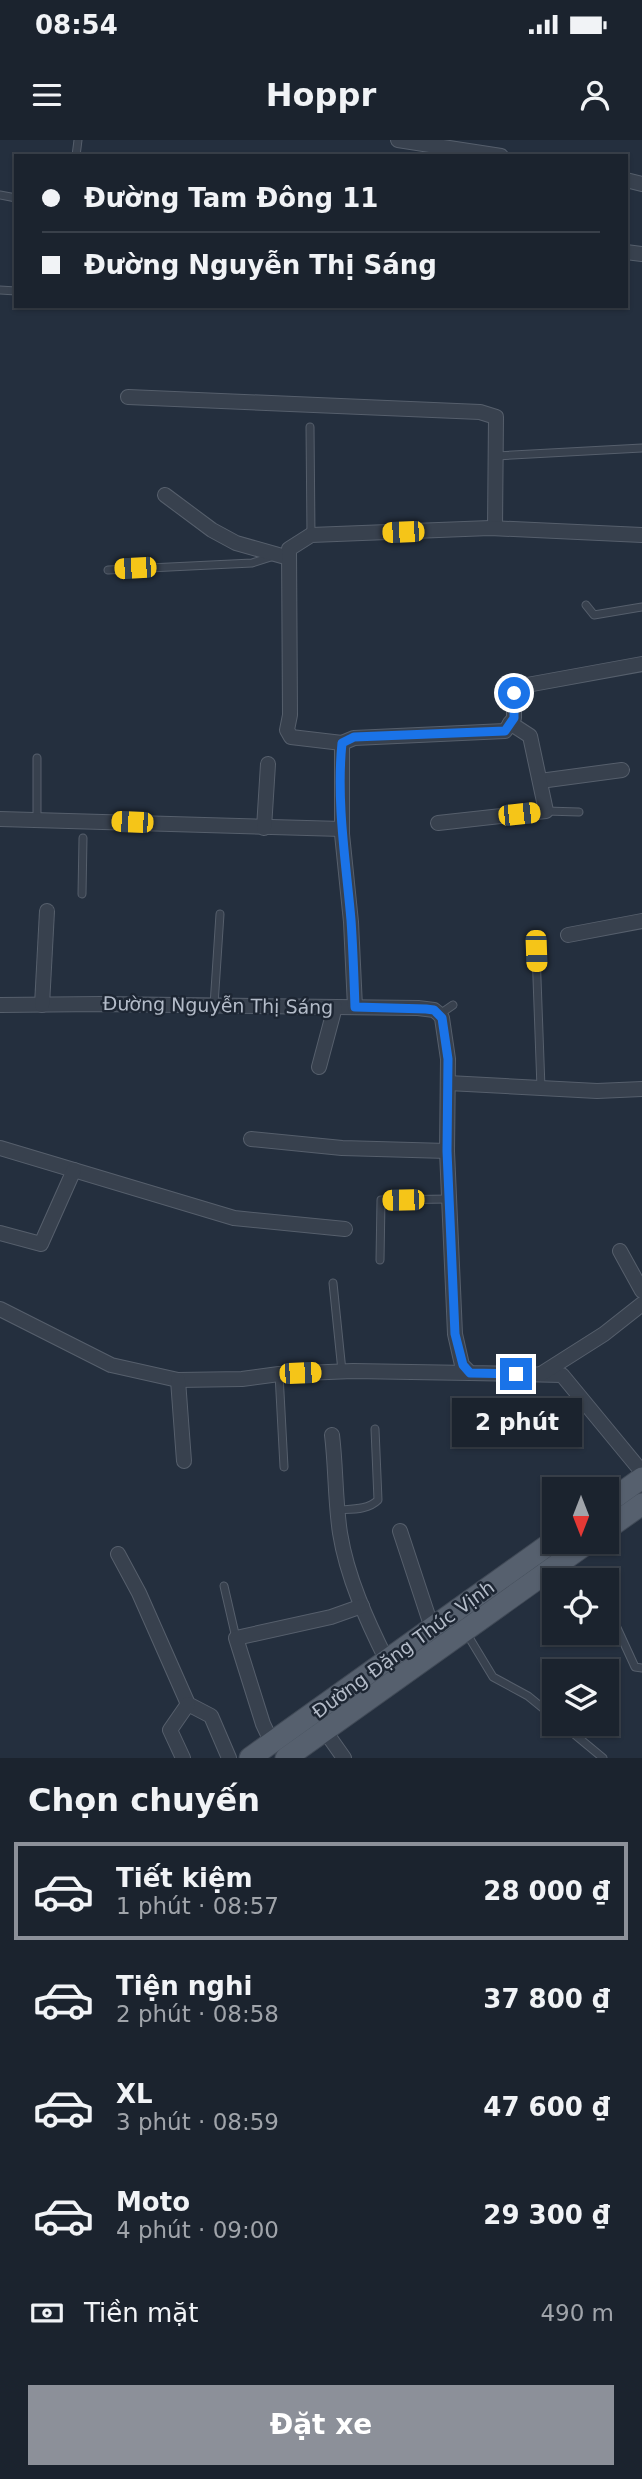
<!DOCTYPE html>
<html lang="vi">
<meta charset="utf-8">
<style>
:root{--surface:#1b232e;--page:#282f3a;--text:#f1f3f6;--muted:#a0a4aa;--line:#39404a;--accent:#8c9099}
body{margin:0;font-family:"DejaVu Sans",sans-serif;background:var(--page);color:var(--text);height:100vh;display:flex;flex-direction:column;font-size:26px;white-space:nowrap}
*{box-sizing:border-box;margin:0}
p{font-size:23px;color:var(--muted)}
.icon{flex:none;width:38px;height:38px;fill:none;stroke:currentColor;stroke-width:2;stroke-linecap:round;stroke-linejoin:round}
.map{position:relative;height:1618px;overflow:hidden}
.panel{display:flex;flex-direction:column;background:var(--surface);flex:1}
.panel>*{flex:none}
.top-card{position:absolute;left:14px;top:14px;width:614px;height:154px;border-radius:0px;box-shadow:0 2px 5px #0004,0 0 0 2px var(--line);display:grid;align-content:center;height:154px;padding:0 28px;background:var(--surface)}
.needle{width:46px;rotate:180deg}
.fabs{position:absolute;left:542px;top:1337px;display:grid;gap:14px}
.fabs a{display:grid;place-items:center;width:77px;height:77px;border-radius:0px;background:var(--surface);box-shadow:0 2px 5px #0004,0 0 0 2px var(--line);font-size:35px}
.end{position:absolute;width:32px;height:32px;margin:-16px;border:9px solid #1a73e8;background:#fff;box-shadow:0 0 0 4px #fff}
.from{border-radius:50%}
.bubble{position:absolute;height:49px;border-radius:0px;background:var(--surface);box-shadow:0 2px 5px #0004,0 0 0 2px var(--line);font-size:23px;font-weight:700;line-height:49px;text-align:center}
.car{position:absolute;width:21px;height:42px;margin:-21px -10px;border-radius:9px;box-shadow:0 0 5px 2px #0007;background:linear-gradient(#f5c518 24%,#345 0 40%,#f5c518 0 76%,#345 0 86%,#f5c518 0)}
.top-card b{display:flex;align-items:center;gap:24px;height:66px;font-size:26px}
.top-card b+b{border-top:2px solid var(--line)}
.top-card i{width:18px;height:18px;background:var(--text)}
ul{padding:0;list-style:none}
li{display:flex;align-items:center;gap:21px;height:98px;margin:0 14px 10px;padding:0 14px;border:4px solid transparent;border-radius:0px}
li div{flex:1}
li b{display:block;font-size:26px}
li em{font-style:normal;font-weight:700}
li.current{border-color:var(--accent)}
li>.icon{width:63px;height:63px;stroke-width:1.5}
h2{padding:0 28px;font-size:32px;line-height:84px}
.pay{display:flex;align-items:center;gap:18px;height:77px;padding:0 28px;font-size:26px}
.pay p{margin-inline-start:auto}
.primary-button{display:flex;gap:14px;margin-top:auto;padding:14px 28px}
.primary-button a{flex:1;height:80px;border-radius:0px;background:var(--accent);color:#fff;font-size:28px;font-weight:700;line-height:80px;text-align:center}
.status{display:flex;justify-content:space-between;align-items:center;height:49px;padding:0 35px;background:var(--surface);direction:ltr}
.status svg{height:19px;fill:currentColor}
header{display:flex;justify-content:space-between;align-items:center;height:91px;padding:0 28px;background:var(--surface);font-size:32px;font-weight:700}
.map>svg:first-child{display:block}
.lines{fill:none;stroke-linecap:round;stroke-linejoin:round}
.service-casing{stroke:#565f6c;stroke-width:9}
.minor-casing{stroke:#565f6c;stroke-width:16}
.primary-casing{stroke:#414a57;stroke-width:23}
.service{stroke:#38414e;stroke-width:7}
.minor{stroke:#38414e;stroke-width:14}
.primary{stroke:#56606e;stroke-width:21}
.route{stroke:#1a73e8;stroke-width:9}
.labels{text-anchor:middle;stroke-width:5;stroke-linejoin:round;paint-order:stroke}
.street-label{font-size:19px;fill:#b4bcc9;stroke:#1d2633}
</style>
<div class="status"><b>08:54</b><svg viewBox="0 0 49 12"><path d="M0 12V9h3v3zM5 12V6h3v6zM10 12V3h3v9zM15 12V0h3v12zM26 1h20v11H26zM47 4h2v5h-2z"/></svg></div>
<header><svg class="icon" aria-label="menu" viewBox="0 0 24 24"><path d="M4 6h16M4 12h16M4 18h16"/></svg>Hoppr<svg class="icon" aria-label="person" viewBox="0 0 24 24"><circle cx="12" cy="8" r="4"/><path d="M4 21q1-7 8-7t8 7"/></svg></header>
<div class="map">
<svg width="642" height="1618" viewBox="0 0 642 1618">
<rect width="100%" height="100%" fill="#242f3e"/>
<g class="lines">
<g class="service-casing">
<g id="service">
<polyline points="76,16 78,0"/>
<polyline points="0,55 16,58"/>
<polyline points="0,150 16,151"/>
<polyline points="310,287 311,395"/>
<polyline points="496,316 642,308"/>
<polyline points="108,430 252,423 274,416"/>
<polyline points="586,465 594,475 642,467"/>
<polyline points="37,618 37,679"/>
<polyline points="546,671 579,672"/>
<polyline points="82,754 83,698"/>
<polyline points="536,811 541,948"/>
<polyline points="214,865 220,774"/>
<polyline points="440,874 453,865"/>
<polyline points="380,1120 381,1060 449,1059"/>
<polyline points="333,1143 342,1231"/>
<polyline points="279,1234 284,1327"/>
<path d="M338,1370c14,-1 30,0 40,-10l-3,-71"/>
<polyline points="562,1426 575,1440"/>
<polyline points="224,1446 236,1498"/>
<polyline points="607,1474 612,1477 635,1527 642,1528"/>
<polyline points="467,1494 493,1537 528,1556 555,1578"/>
<polyline points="562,1584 603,1618"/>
</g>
</g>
<g class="minor-casing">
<g id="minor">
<polyline points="398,0 501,16"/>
<polyline points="626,40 642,44"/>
<polyline points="626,112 642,114"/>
<polyline points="128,257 480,272 496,277 495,388"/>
<polyline points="165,355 212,390 236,403 289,418"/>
<polyline points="342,603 291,597 287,590 290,575 289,409 311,395 490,388 642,395"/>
<polyline points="540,641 622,630"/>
<polyline points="0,679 342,689"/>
<polyline points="438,683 546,671 530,596 510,583"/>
<polyline points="264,688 268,624"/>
<polyline points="568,795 642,781"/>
<polyline points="0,865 101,864 418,868 434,870 439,874 442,878 448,919 447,1011 455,1194 462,1225 470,1233 562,1235 642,1332"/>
<polyline points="42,865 47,771"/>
<polyline points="355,867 351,782 342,694 342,603 354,598 505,591 514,578 514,553 527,545 642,524"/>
<polyline points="319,927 335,867"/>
<polyline points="448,943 597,951 642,949"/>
<polyline points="251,999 342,1008 447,1011"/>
<polyline points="0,1008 234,1078 345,1089"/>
<polyline points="0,1093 41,1104 74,1030"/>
<polyline points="620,1111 642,1151"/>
<polyline points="0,1169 111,1225 178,1240 242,1239 279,1234 353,1231 470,1233"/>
<polyline points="541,1234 604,1194 642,1164"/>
<polyline points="178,1240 184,1321"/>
<path d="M332,1295c4,32 3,65 8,98 7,44 27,88 47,128"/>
<polyline points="400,1391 432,1488"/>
<polyline points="118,1414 139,1453 188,1564 211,1576 229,1618"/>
<polyline points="325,1591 344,1618"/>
<polyline points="272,1603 263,1584 236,1498 331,1477 362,1466"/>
<polyline points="183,1618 170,1590 188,1564"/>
</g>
</g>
<g class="primary-casing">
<g id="primary">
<polyline points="607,1363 642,1338"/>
<polyline points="607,1389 642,1364"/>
<polyline points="250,1618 555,1400"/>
<polyline points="286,1618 589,1402"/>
</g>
</g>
<use href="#service" class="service"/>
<use href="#minor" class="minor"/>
<use href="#primary" class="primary"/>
</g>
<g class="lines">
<path class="route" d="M514,553v25l-9,13 -151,6 -12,6c-6,59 4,119 9,177 2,29 3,58 4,87l71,2 8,1 8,8 6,41 -1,92 8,183 8,31 7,8 46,1"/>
</g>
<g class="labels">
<g class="street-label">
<text transform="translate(218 865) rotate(1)" y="7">Đường Nguyễn Thị Sáng</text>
<text transform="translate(403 1509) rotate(-36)" y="7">Đường Đặng Thúc Vịnh</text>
</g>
</g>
</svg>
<div class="fabs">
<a><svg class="needle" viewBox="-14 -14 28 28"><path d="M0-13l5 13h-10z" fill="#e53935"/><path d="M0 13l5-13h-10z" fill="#a0a4aa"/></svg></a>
<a><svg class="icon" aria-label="locate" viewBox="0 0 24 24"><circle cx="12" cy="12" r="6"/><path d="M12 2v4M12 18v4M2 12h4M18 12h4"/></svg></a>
<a><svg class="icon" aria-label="layers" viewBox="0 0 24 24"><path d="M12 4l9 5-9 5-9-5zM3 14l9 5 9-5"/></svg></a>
</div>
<i class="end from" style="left:514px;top:553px"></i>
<i class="end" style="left:516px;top:1234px"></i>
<div class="bubble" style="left:452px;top:1258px;width:130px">2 phút</div>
<i class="car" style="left:403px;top:392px;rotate:268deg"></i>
<i class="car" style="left:135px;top:428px;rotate:267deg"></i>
<i class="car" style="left:519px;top:674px;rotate:84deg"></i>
<i class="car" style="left:132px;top:682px;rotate:272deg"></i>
<i class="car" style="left:536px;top:811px;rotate:178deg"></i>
<i class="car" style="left:403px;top:1060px;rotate:269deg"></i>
<i class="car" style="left:300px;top:1233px;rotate:88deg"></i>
<div class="top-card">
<b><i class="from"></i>Đường Tam Đông 11</b>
<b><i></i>Đường Nguyễn Thị Sáng</b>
</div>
</div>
<section class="panel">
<h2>Chọn chuyến</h2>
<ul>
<li class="current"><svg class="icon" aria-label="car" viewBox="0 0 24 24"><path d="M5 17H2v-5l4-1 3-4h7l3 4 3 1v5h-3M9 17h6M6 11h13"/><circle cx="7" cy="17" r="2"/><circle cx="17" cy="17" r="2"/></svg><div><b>Tiết kiệm</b><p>1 phút · 08:57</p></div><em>28 000 ₫</em></li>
<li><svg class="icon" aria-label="car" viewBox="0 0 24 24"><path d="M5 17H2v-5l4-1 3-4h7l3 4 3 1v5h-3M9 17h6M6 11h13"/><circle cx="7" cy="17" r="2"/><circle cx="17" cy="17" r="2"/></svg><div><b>Tiện nghi</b><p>2 phút · 08:58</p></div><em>37 800 ₫</em></li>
<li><svg class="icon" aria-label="car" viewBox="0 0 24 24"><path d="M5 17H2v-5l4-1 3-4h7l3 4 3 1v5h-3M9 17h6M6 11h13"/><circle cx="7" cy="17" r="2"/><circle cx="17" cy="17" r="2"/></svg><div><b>XL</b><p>3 phút · 08:59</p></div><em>47 600 ₫</em></li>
<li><svg class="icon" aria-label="car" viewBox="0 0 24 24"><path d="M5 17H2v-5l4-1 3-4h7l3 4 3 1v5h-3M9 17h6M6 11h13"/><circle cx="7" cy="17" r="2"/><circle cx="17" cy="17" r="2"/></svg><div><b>Moto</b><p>4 phút · 09:00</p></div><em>29 300 ₫</em></li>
</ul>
<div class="pay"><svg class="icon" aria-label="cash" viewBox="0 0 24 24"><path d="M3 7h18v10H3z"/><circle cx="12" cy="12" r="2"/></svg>Tiền mặt<p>490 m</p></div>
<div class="primary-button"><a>Đặt xe</a></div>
</section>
